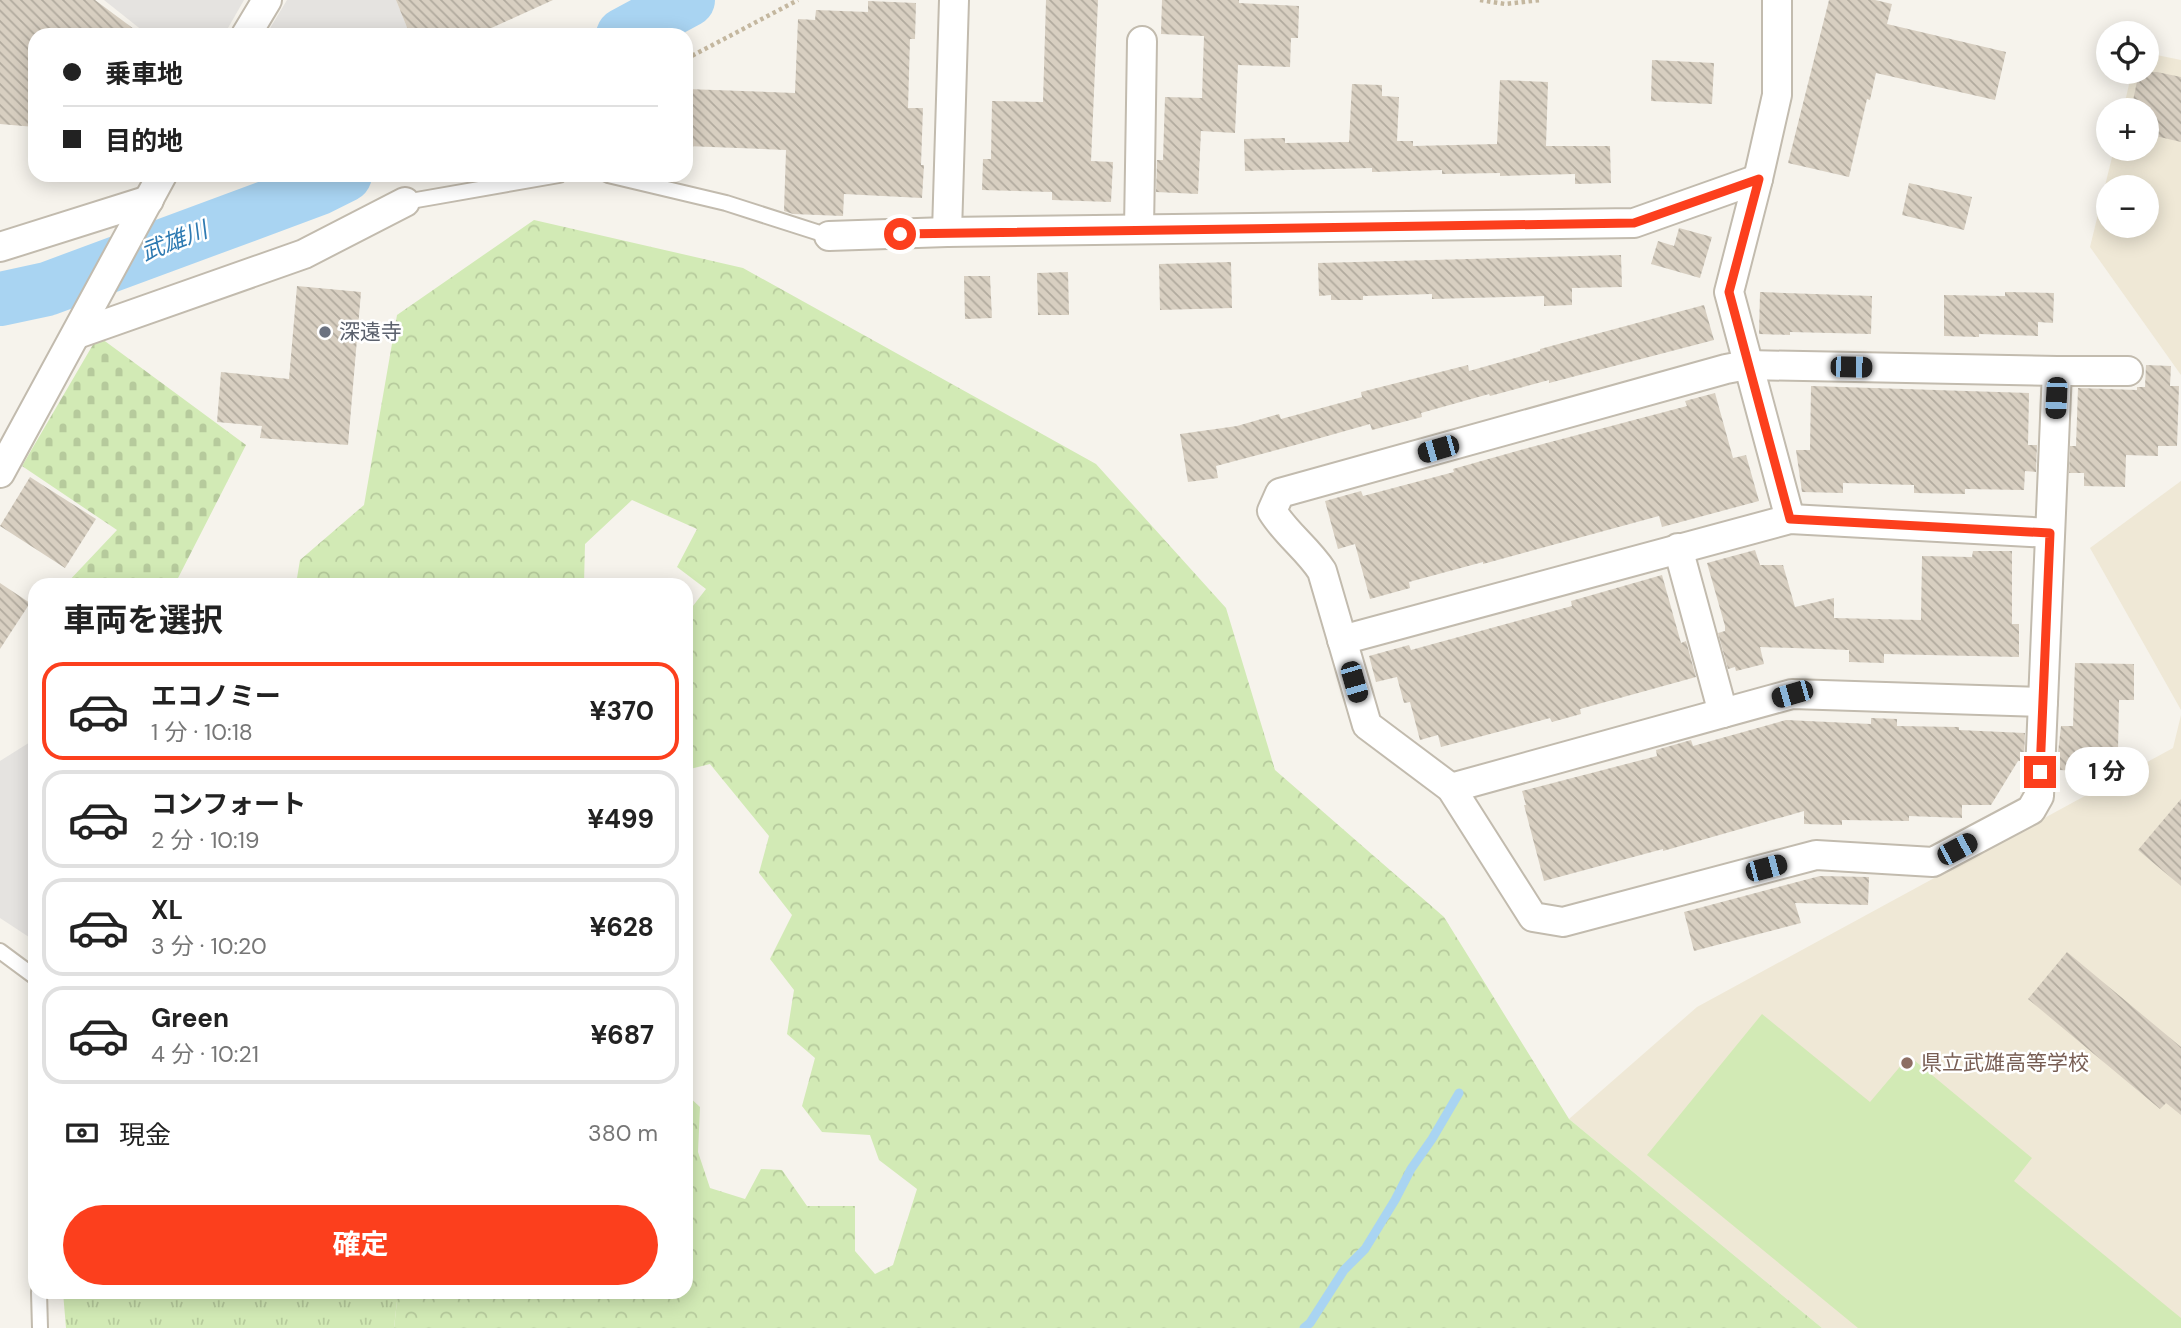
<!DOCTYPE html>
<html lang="ja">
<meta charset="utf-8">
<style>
:root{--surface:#fff;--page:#f6f6f6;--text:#222;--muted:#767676;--line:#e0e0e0;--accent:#fc3f1d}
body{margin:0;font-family:"DM Sans","Noto Sans JP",sans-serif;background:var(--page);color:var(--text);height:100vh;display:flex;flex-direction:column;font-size:26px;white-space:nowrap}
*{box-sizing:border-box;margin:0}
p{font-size:23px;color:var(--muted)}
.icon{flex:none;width:38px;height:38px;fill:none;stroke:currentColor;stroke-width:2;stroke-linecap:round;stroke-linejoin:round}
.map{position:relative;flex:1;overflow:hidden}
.details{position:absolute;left:28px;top:578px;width:665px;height:721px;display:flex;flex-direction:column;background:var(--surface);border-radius:21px;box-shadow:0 4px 18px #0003}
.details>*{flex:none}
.guide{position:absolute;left:28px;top:28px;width:665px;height:154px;border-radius:21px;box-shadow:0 4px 18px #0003;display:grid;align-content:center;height:154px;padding:0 35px;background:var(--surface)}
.controls{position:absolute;left:2096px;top:21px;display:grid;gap:14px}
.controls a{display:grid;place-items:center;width:63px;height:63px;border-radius:50%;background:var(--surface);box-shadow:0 4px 18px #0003;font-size:35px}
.end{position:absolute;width:32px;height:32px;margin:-16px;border:9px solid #fc3f1d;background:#fff;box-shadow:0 0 0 4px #fff}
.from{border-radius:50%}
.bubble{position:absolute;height:49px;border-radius:24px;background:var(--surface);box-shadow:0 4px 18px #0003;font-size:23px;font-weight:700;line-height:49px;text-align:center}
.car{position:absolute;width:21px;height:42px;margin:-21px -10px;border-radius:9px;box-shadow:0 0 5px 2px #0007;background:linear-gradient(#222 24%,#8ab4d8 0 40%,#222 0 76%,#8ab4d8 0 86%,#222 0)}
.guide b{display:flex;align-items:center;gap:24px;height:66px;font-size:26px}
.guide b+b{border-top:2px solid var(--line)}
.guide i{width:18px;height:18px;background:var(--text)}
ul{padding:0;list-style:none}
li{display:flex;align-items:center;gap:21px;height:98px;margin:0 14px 10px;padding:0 21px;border:4px solid var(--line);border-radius:21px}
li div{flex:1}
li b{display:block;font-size:26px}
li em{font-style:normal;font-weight:700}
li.active{border-color:var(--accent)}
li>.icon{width:63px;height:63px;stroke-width:1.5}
h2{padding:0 35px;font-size:32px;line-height:84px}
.pay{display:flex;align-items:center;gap:18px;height:77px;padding:0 35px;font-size:26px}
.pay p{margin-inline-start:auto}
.action{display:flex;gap:14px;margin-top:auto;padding:14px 35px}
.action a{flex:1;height:80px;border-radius:42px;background:var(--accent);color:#fff;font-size:28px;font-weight:700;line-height:80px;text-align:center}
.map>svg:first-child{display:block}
.education{fill:#efe8d6;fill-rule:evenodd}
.grass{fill:url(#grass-tufts)}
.forest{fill:url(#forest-crowns)}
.cemetery{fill:url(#cemetery-stones)}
.garden{fill:#d2eab5}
.parking{fill:#e5e3e0}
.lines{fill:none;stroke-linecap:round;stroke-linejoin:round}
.stream{stroke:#a9d4f2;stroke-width:9}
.river{stroke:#a9d4f2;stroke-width:54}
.building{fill:url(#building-back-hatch)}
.service-casing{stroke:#c2bbae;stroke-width:18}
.minor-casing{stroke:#c2bbae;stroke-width:32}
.path{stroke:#c4b79f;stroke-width:4.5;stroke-dasharray:3.5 3.5;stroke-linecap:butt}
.service{stroke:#fff;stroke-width:14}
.minor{stroke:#fff;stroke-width:28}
.route{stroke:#fc3f1d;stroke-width:9}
.worship-dot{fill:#6b7280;stroke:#fff;stroke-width:2.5}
.education-dot{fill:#8d6e63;stroke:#fff;stroke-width:2.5}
.labels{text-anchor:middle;stroke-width:5;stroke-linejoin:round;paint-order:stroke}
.worship-label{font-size:21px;fill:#5b616d;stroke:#fff;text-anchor:start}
.education-label{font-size:21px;fill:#785e54;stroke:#fff;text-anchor:start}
.water-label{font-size:23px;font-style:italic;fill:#2e7ab2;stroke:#fff}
</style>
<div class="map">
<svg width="2181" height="1328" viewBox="0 0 2181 1328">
<defs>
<pattern id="grass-tufts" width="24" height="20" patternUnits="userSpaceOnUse" patternTransform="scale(1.75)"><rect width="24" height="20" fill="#d2eab5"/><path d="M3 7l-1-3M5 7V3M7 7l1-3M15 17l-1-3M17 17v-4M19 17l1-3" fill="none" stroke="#b6ca9c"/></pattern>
<pattern id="forest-crowns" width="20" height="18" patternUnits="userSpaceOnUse" patternTransform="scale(1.75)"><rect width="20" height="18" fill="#d2eab5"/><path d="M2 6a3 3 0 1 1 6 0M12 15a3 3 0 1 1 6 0" fill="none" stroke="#b6ca9c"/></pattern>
<pattern id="cemetery-stones" width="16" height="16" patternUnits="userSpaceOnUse" patternTransform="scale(1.75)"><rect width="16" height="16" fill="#d2eab5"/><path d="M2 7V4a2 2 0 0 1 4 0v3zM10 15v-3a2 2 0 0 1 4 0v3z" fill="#b6ca9c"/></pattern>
<pattern id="building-back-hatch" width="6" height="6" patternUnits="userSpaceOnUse" patternTransform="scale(1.75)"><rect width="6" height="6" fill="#d8cfc1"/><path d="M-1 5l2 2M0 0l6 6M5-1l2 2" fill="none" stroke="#b1aa9e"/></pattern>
</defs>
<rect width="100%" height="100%" fill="#f6f3ec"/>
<g class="education">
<path d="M2147,53l34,7v315l-91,-128 24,-98h33v-39h-24l9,-38h15zM2109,187h38v39h-38z"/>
<polygon points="2181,481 2181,710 2090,548"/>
<polygon points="2181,715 2181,1328 1822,1328 1569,1119 1697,1007 2173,748"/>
</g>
<polygon class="grass" points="63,1292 398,1292 394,1328 66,1328"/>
<polygon class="forest" points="534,220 743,268 1096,464 1226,608 1275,770 1444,917 1569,1119 1822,1328 394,1328 398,1292 686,1292 686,1094 700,1107 698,1152 710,1188 745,1199 761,1169 782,1170 807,1206 855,1206 855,1251 875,1274 893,1265 917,1189 879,1160 870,1135 822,1132 802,1106 815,1058 787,1034 794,990 770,959 792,915 759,873 769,836 710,764 686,770 686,694 692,661 686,655 686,615 706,589 677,567 697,529 632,500 585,544 584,584 296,584 300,560 364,505 397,315"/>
<polygon class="cemetery" points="98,336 246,445 175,584 66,584 117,530 22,466"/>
<polygon class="garden" points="1762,1014 1870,1102 1909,1056 2032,1158 2014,1181 2181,1318 2181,1328 1858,1328 1647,1155"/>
<g class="parking">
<polygon points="104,0 244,0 224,35 148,35"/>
<polygon points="287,0 396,0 410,35 266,35"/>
<polygon points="35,739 35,941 0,918 0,761"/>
</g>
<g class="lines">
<polyline class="stream" points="1304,1328 1310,1323 1344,1270 1365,1249 1395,1200 1411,1169 1432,1139 1459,1093"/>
<g class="river">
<polyline points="623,35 688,0"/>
<polyline points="0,299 47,289 317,189 345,175"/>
</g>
</g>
<g class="building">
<polygon points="0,0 95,0 142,35 35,35 35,127 0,124"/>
<polygon points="396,0 553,0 476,35 410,35"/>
<polygon points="1046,0 1098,0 1091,161 1113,162 1111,202 1052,200 1052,192 982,190 983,159 991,159 992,101 1043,102"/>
<polygon points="1162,0 1239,0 1239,3 1299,6 1298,38 1291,38 1290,67 1238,65 1235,133 1201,131 1198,194 1156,192 1157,160 1163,160 1165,97 1202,98 1204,36 1161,34"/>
<polygon points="1829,0 1875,0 1892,4 1887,24 2006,52 1995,100 1876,73 1870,100 1867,99 1849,177 1788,163"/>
<polygon points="868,1 916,3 915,39 910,39 908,108 923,108 921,165 924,165 922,198 844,194 843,216 793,214 784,211 786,150 686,146 686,89 795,93 798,19 815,20 816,10 868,12"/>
<polygon points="1652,60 1714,63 1712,104 1651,101"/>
<polygon points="2139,72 2157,72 2181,77 2181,142 2147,134 2147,110 2131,110"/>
<polygon points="1500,80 1548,82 1546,146 1610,146 1611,183 1575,184 1575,174 1500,176 1500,173 1442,174 1442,170 1372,172 1372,168 1245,171 1244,139 1285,138 1285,143 1349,142 1352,84 1382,85 1382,96 1399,97 1397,141 1413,141 1413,146 1497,144"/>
<polygon points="1909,183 1972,197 1964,230 1902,215"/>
<polygon points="1679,228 1712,237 1700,278 1651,264 1658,241 1674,246"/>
<polygon points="1621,255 1622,287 1572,288 1572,305 1544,306 1544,296 1432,299 1432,294 1363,296 1363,300 1331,300 1331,295 1319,296 1318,263"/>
<polygon points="1231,262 1232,308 1160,310 1159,264"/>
<polygon points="1068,272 1069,315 1038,315 1037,273"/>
<polygon points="964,276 990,276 992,318 965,319"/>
<polygon points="297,286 361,292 348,445 260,438 262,426 217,422 221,372 289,379"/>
<polygon points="1760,292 1872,296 1871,334 1790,332 1790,335 1759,334"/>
<polygon points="2005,292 2054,293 2053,323 2038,322 2038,336 1979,334 1979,337 1944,336 1944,295 2005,296"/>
<polygon points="1704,305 1714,340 1549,383 1549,380 1490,396 1489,394 1421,413 1422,417 1372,430 1370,424 1299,444 1216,466 1218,478 1188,482 1180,434 1237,426 1279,414 1281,419 1362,397 1361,392 1468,365 1469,371 1540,351 1540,349"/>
<polygon points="2146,365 2171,366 2170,386 2179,386 2177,446 2158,446 2158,456 2126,455 2125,487 2084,486 2084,473 2069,473 2070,446 2076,446 2078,388 2137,390 2137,387 2145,387"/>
<polygon points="1811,386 2029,393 2028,445 2037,445 2036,472 2025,471 2024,490 1965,489 1965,494 1914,493 1914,485 1843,483 1843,493 1802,492 1796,450 1810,450"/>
<polygon points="1715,393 1733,458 1746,455 1759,501 1662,527 1659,516 1483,564 1483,562 1409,582 1410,588 1370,599 1355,544 1338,549 1325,501 1361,491 1363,496 1454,472 1453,469 1524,449 1687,406 1685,401"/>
<polygon points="30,477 96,519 65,568 0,526"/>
<polygon points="1755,550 1760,565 1783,565 1795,607 1834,598 1834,618 1921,620 1922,556 1972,557 1973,551 2012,551 2012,624 2019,624 2019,657 1884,654 1884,663 1849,662 1849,650 1760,647 1764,664 1736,671 1735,667 1728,669 1718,633 1725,631 1725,626 1707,563"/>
<polygon points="1662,575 1681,643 1686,641 1696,677 1580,709 1581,714 1552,722 1550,718 1441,747 1438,735 1420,740 1410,702 1404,703 1397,677 1376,682 1369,656 1409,645 1411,650 1572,606 1571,601"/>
<polygon points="0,583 30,603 0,649"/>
<polygon points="2075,663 2134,664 2134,700 2119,700 2118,749 2102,749 2102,766 2083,765 2083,771 2059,770 2060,762 2057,762 2061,726 2073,726"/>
<polygon points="1871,718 1897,719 1897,726 1959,727 1959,730 2025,733 2024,761 2018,761 1991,805 1962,805 1962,818 1909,816 1909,821 1842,820 1842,825 1804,824 1804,811 1663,851 1663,849 1544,881 1524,805 1526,805 1522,791 1657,756 1656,750 1691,740 1693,746 1786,720 1871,724"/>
<polygon points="2181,799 2181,886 2138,850"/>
<polygon points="1820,876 1869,877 1868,905 1795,903 1801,923 1694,951 1684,912"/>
<polygon points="2067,952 2181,1047 2181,1115 2166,1103 2160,1109 2028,999"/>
</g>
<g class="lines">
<g class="service-casing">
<g id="service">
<polyline points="608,175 726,203 829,236"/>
<polyline points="405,202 559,175"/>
<polyline points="0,951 35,977"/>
<polyline points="39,1292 40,1328"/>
</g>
</g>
<g class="minor-casing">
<g id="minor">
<polyline points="1777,0 1777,95 1758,179 1729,292 1790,519"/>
<polyline points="246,35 267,0"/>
<polyline points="1139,229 1142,41"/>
<polyline points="947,232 954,0"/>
<polyline points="829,236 947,232 1634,223 1758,179"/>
<polyline points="0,247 149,200"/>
<polyline points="77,334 304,254 405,202"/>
<path d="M1747,365l310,6 -18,425 -8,14 -98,52 -117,-7 -253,67 -30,-5 -82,-129 -84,-63 -45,-154c-15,-23 -36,-37 -50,-60l8,-18 446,-124z"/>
<polyline points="2057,371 2128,371"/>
<polyline points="0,473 162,175"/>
<polyline points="1678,548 1723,713"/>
<polyline points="1342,640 1790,519 2050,533"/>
<polyline points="1451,788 1792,694 2043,702"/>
</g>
</g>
<g class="path">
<polyline points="1480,0 1505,4 1541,0"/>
<polyline points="686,59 798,0"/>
</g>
<use href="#service" class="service"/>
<use href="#minor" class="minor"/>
</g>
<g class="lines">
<polyline class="route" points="900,234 1634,223 1759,179 1729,292 1790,519 2050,533 2040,772"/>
</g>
<circle class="worship-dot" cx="325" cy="332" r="7"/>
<circle class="education-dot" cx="1907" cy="1063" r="7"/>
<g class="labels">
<g class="worship-label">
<text x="339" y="339">深遠寺</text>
</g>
<g class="education-label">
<text x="1921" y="1070">県立武雄高等学校</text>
</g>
<g class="water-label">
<text transform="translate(174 241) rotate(-21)" y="8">武雄川</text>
</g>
</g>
</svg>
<div class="controls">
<a><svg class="icon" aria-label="locate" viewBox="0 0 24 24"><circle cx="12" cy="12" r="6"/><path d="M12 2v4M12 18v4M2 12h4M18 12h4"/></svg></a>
<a>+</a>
<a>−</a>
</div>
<i class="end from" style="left:900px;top:234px"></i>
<i class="end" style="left:2040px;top:772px"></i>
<div class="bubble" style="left:2065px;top:747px;width:84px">1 分</div>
<i class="car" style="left:1851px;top:367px;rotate:91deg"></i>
<i class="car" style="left:2056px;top:398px;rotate:183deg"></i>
<i class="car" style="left:1438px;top:449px;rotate:254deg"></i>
<i class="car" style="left:1354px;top:682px;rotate:164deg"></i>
<i class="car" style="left:1792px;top:694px;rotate:254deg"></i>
<i class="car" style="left:1957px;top:849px;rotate:62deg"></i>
<i class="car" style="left:1766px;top:868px;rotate:75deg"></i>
<div class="guide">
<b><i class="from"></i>乗車地</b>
<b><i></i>目的地</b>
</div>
<section class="details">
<h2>車両を選択</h2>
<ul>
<li class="active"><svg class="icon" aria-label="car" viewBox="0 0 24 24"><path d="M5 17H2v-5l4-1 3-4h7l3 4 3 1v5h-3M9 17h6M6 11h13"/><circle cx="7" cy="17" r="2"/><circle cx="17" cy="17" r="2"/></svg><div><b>エコノミー</b><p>1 分 · 10:18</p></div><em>¥370</em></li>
<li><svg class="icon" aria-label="car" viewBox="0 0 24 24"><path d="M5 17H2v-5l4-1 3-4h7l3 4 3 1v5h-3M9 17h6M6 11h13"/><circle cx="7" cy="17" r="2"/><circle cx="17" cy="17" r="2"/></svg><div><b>コンフォート</b><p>2 分 · 10:19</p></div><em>¥499</em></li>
<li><svg class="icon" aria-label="car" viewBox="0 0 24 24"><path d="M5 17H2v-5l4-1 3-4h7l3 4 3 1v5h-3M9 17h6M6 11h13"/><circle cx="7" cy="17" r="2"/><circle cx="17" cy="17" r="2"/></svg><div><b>XL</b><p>3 分 · 10:20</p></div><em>¥628</em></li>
<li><svg class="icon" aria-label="car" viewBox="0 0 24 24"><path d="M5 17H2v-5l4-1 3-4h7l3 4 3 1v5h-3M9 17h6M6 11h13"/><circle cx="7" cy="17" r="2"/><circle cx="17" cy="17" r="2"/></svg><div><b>Green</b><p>4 分 · 10:21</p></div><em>¥687</em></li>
</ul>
<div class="pay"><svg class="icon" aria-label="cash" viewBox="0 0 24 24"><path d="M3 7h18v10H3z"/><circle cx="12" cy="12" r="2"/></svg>現金<p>380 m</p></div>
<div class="action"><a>確定</a></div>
</section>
</div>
